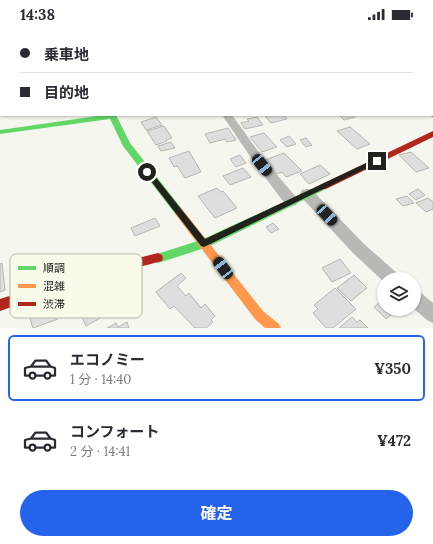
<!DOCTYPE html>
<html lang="ja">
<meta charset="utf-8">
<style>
:root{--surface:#fff;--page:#f2f2f3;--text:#2b2b33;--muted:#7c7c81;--line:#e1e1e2;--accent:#2563eb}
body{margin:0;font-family:Lora,"Noto Sans JP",serif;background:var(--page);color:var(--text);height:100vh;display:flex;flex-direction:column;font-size:15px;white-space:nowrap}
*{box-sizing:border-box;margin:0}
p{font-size:13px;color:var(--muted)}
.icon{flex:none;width:22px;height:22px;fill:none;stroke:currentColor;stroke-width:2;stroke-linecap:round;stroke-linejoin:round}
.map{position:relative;height:300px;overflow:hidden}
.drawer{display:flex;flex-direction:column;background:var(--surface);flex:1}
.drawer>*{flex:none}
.banner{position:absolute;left:0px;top:0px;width:433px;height:88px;box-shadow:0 1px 3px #0004;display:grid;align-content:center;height:88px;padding:0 20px;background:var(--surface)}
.fabs{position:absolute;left:377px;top:244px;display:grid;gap:8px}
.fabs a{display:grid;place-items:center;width:44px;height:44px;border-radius:50%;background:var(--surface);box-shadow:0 1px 3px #0004;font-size:20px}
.end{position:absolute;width:18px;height:18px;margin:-9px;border:5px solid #22221d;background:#fff;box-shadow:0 0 0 2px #fff}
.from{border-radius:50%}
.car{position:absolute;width:12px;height:24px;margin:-12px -6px;border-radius:5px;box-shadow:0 0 3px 1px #0007;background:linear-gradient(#222 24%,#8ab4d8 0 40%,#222 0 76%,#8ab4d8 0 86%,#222 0)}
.banner b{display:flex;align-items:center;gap:14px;height:38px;font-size:15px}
.banner b+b{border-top:1px solid var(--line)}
.banner i{width:10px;height:10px;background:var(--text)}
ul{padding:7px 0 0;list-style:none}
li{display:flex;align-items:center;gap:12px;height:66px;margin:0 8px 6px;padding:0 12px;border:2px solid transparent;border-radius:6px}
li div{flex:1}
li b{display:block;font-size:15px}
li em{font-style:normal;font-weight:700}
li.active{border-color:var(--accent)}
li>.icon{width:36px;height:36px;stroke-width:1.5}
.primary-button{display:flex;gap:8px;margin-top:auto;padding:8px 20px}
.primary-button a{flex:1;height:46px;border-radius:24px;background:var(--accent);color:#fff;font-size:16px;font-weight:700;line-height:46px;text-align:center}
.status{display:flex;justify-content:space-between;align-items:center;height:28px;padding:0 20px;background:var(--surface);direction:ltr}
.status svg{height:11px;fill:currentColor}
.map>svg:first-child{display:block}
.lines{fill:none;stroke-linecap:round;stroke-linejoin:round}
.stream{stroke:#bcbf90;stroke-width:3}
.building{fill:#dddedd;stroke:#b5b6b5}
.street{fill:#b9bab6;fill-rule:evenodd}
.fast{fill:#63d668;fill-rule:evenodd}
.slow{fill:#ff974d;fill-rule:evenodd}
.jam{fill:#b3261e;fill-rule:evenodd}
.route{fill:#22221d}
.key{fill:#f8faea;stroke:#b8b9ac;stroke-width:1}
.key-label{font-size:11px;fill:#22221d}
</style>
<div class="status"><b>14:38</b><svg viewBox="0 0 49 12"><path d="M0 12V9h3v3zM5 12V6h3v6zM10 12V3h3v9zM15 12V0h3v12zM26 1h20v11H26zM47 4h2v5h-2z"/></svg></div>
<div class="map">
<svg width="433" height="300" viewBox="0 0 433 300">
<rect width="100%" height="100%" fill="#f5f6ee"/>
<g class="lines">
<polyline class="stream" points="12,0 16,1"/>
</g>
<g class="building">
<polygon points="269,87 284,87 287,91 271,95 265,88"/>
<polygon points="339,87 353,87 355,89 344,92"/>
<polygon points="156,89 162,97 146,102 141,94"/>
<polygon points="257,89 263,97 245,101 241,95 249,93 247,91"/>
<polygon points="164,98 172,110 166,112 167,113 156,117 147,103"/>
<polygon points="350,99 370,116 357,121 337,103"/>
<polygon points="228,100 236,112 227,114 225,111 210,115 205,106"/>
<polygon points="264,105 277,119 262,124 250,109"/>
<polygon points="289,108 296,116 287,119 280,112"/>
<polygon points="306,110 312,117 306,119 300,112"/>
<polygon points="171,114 175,120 161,123 158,118"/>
<polygon points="189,123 201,144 185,150 177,138 174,139 169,130"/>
<polygon points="411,124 429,140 416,144 399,127"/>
<polygon points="284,125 302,143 286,149 282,144 277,146 265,132"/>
<polygon points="240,127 246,135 236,139 230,131"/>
<polygon points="320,137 330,146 309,156 300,146"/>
<polygon points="243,140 251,149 230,157 223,148"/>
<polygon points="217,160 221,164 223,163 237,180 215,190 198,168"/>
<polygon points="418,161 425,167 416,172 409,166"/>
<polygon points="407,168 414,175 403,178 396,171"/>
<polygon points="428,170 433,174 433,181 426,184 416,175"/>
<polygon points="155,190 160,198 135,208 131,200"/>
<polygon points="273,195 279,201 271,205 266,199"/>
<polygon points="340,231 351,245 332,254 322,240"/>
<polygon points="2,235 5,262 0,264 0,236"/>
<polygon points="181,245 186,250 177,258 186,268 189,265 201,280 205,276 215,288 211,292 213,294 206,300 195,300 174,278 170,281 156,264"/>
<polygon points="354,247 367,260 351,273 337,260"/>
<polygon points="335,260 356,281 333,300 326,300 313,285 318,281 314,277"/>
<polygon points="54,268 58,291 33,300 26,279"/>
<polygon points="384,271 384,281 394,281 396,283 386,291 374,279"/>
<polygon points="109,274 113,283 86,298 82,289"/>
<polygon points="352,289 357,294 360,292 368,300 339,300"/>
<polygon points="127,294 129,300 107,300 116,295 118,299"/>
</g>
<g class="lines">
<g class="street">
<polygon points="222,87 232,87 266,134 296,169 298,173 296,177 291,178 286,177 258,140"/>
<polygon points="307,161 312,162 363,215 398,246 400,251 384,251 384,254 353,225 302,170 300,166 302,162"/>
<polygon points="414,262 420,264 433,275 433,295 427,292 414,281"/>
</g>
<g class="fast">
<polygon points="345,0 351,0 352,1 346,1"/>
<polygon points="104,87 116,87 130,115 182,181 184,184 182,187 179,188 176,187 123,118 110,91 0,106 0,102"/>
<polygon points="323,156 326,157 328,159 326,161 208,219 158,235 154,233 153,230 154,227 201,212"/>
</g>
<polygon class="slow" points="179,180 182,181 263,283 279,296 281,300 265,300 255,291 176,187 174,184 176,181"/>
<g class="jam">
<polygon points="432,84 433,84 433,89 429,87 432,87"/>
<polygon points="433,103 433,109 326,161 320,161 318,159 320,157"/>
<polygon points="158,225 162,227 163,230 162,233 90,252 0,283 0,271 90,242"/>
</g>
</g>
<polygon class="route" points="377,130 379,131 379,134 204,219 201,218 144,144 145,142 150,142 205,211"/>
<rect x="10" y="226" width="132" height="64" rx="6" class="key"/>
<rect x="18" y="238" width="18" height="4" fill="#63d668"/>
<rect x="18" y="256" width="18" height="4" fill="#ff974d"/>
<rect x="18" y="274" width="18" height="4" fill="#b3261e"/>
<g class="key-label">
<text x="43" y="244">順調</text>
<text x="43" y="262">混雑</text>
<text x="43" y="280">渋滞</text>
</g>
</svg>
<div class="fabs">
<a><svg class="icon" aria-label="layers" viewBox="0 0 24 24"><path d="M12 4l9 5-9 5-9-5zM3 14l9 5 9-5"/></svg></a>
</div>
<i class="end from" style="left:147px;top:144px"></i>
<i class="end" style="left:377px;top:133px"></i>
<i class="car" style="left:262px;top:137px;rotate:141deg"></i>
<i class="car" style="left:327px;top:187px;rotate:137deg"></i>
<i class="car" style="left:223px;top:240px;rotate:323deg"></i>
<div class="banner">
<b><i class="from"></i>乗車地</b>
<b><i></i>目的地</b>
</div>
</div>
<section class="drawer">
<ul>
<li class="active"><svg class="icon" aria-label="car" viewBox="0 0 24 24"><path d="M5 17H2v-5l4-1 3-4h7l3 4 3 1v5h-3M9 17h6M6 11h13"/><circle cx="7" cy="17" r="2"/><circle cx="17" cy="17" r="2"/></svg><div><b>エコノミー</b><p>1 分 · 14:40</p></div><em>¥350</em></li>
<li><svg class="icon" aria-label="car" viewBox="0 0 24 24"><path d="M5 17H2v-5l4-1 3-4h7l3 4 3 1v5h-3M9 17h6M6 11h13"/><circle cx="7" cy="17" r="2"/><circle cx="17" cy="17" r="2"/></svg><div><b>コンフォート</b><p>2 分 · 14:41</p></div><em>¥472</em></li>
</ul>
<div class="primary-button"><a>確定</a></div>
</section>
